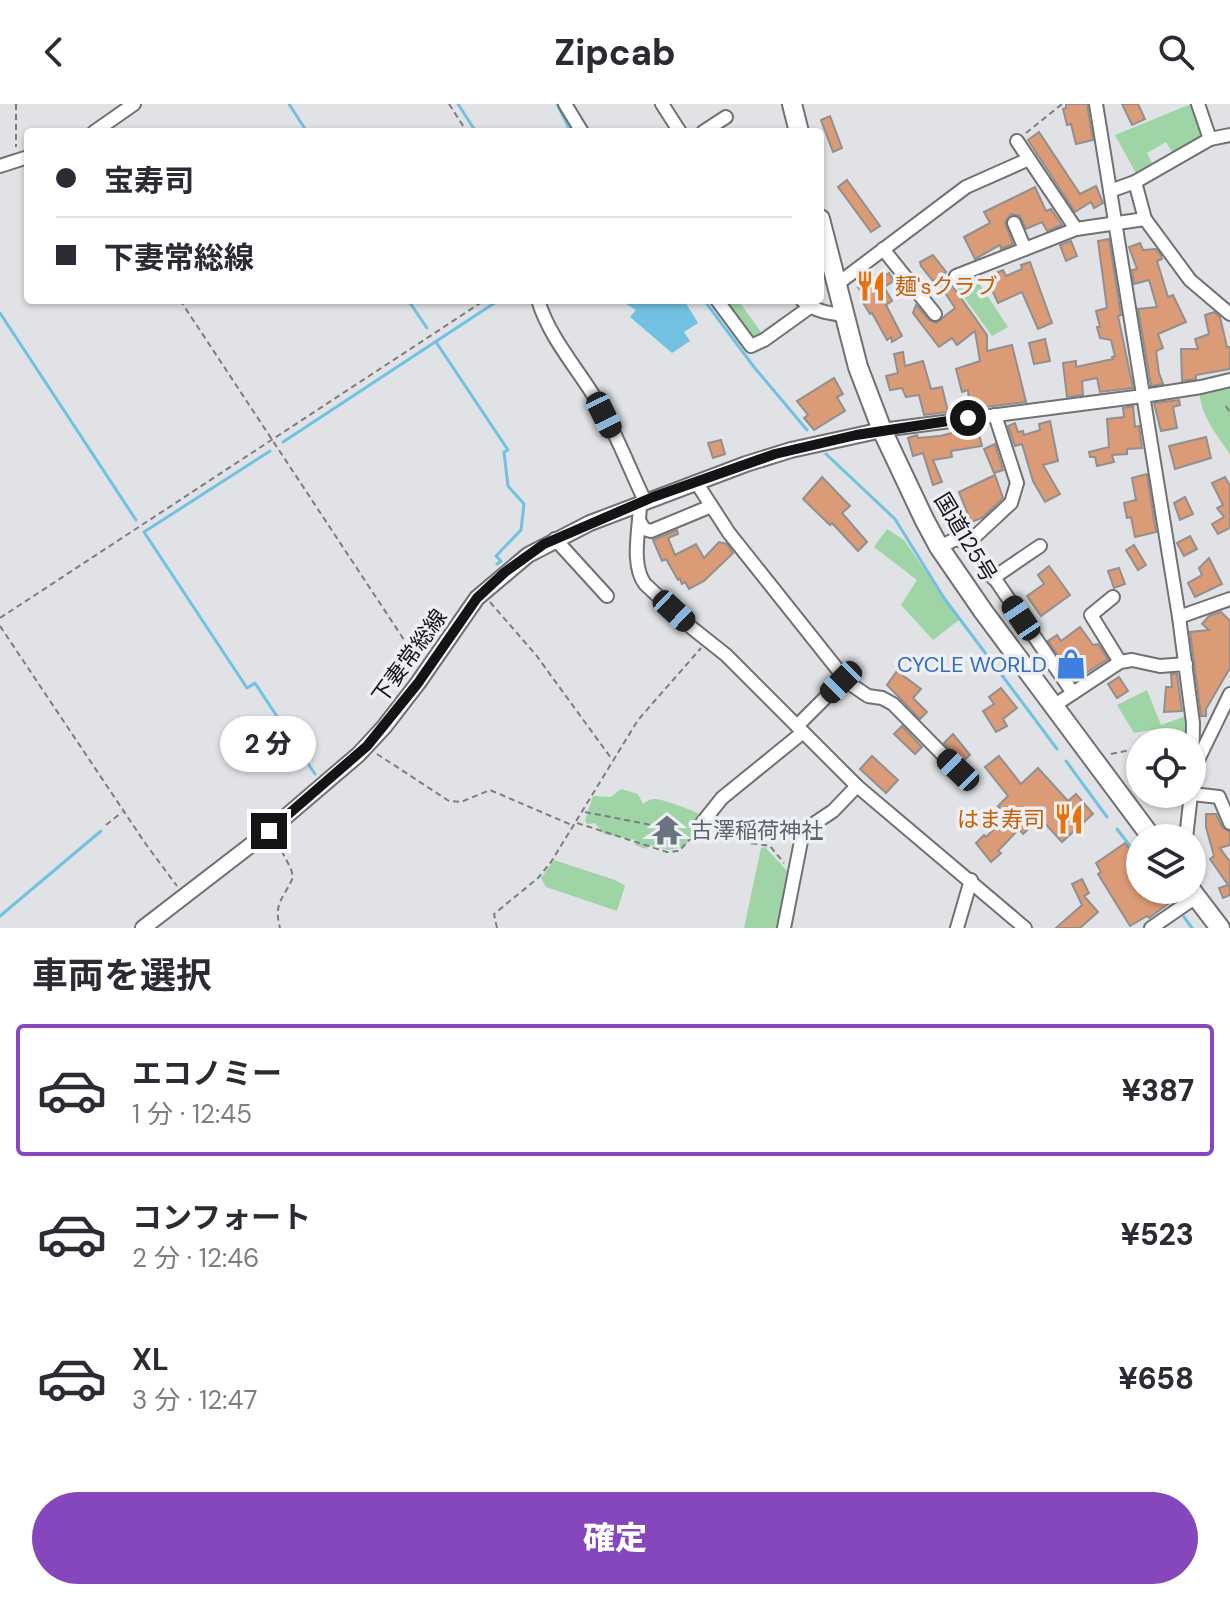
<!DOCTYPE html>
<html lang="ja">
<meta charset="utf-8">
<style>
:root{--surface:#fff;--page:#f2f2f3;--text:#2b2b33;--muted:#7c7c81;--line:#e1e1e2;--accent:#8647bd}
body{margin:0;font-family:"DM Sans","Noto Sans JP",sans-serif;background:var(--page);color:var(--text);height:100vh;display:flex;flex-direction:column;font-size:30px;white-space:nowrap}
*{box-sizing:border-box;margin:0}
p{font-size:26px;color:var(--muted)}
.icon{flex:none;width:44px;height:44px;fill:none;stroke:currentColor;stroke-width:2;stroke-linecap:round;stroke-linejoin:round}
.map{position:relative;height:824px;overflow:hidden}
.details{display:flex;flex-direction:column;background:var(--surface);flex:1}
.details>*{flex:none}
.hud{position:absolute;left:24px;top:24px;width:800px;height:176px;border-radius:8px;box-shadow:0 2px 6px #0004;display:grid;align-content:center;height:176px;padding:0 32px;background:var(--surface)}
.tools{position:absolute;left:1126px;top:624px;display:grid;gap:16px}
.tools a{display:grid;place-items:center;width:80px;height:80px;border-radius:50%;background:var(--surface);box-shadow:0 2px 6px #0004;font-size:40px}
.end{position:absolute;width:36px;height:36px;margin:-18px;border:10px solid #131415;background:#fff;box-shadow:0 0 0 4px #fff}
.from{border-radius:50%}
.bubble{position:absolute;height:56px;border-radius:28px;background:var(--surface);box-shadow:0 2px 6px #0004;font-size:26px;font-weight:800;line-height:56px;text-align:center}
.car{position:absolute;width:24px;height:48px;margin:-24px -12px;border-radius:10px;box-shadow:0 0 6px 2px #0007;background:linear-gradient(#222 24%,#8ab4d8 0 40%,#222 0 76%,#8ab4d8 0 86%,#222 0)}
.hud b{display:flex;align-items:center;gap:28px;height:76px;font-size:30px}
.hud b+b{border-top:2px solid var(--line)}
.hud i{width:20px;height:20px;background:var(--text)}
ul{padding:0;list-style:none}
li{display:flex;align-items:center;gap:24px;height:132px;margin:0 16px 12px;padding:0 16px;border:4px solid transparent;border-radius:8px}
li div{flex:1}
li b{display:block;font-size:30px}
li em{font-style:normal;font-weight:800}
li.on{border-color:var(--accent)}
li>.icon{width:72px;height:72px;stroke-width:1.5}
h2{padding:0 32px;font-size:36px;line-height:96px}
.button{display:flex;gap:16px;margin-top:auto;padding:16px 32px}
.button a{flex:1;height:92px;border-radius:48px;background:var(--accent);color:#fff;font-size:32px;font-weight:800;line-height:92px;text-align:center}
header{display:flex;justify-content:space-between;align-items:center;height:104px;padding:0 32px;background:var(--surface);font-size:36px;font-weight:800}
.map>svg:first-child{display:block}
.green{fill:#9fd5a6}
.water{fill:#72c1e2}
.lines{fill:none;stroke-linecap:round;stroke-linejoin:round}
.stream{stroke:#72c1e2;stroke-width:3}
.building{fill:#da9b76;stroke:#928f8e;stroke-width:2}
.minor-casing{stroke:#6f7173;stroke-width:16}
.major-casing{stroke:#6f7173;stroke-width:18}
.highway-casing{stroke:#6f7173;stroke-width:22}
.path{stroke:#7b7d7f;stroke-width:2;stroke-dasharray:6 4;stroke-linecap:butt}
.minor{stroke:#fff;stroke-width:12}
.major{stroke:#fff;stroke-width:14}
.highway{stroke:#fff;stroke-width:18}
.route{stroke:#131415;stroke-width:10}
.labels{text-anchor:middle;stroke-width:7;stroke-linejoin:round;paint-order:stroke}
.food-label{font-size:22px;fill:#c56008;stroke:#eeeff2;text-anchor:start}
.street-label{font-size:22px;fill:#131415;stroke:#eeeff2}
.shop-label{font-size:22px;fill:#366cbe;stroke:#eeeff2;text-anchor:end}
.worship-label{font-size:22px;fill:#5b616d;stroke:#eeeff2;text-anchor:start}
</style>
<header><svg class="icon" aria-label="back" viewBox="0 0 24 24"><path d="M15 5l-7 7 7 7"/></svg>Zipcab<svg class="icon" aria-label="search" viewBox="0 0 24 24"><circle cx="10" cy="10" r="6"/><path d="M15 15l6 6"/></svg></header>
<div class="map">
<svg width="1230" height="824" viewBox="0 0 1230 824">
<rect width="100%" height="100%" fill="#e0e2e5"/>
<g class="green">
<polygon points="1191,0 1194,0 1204,34 1174,51 1166,38 1147,49 1154,63 1137,71 1115,31"/>
<polygon points="973,170 1008,223 992,232 953,178"/>
<polygon points="724,196 738,196 763,231 752,236"/>
<path d="M1230,280v70c-14,-20 -28,-37 -31,-62z"/>
<polygon points="887,425 904,436 959,516 933,536 901,501 917,476 874,443"/>
<polygon points="1147,586 1161,621 1186,612 1188,638 1166,638 1157,625 1134,629 1117,601"/>
<path d="M621,685l17,5 5,10c4,-3 7,-5 12,-5 5,-1 40,12 44,15l-5,19 -9,13 -16,4 -20,-5 -3,4 -11,-4 1,-5 -32,-6 -9,-11 -8,1 -2,-4 8,-24 18,1z"/>
<polygon points="765,743 788,768 779,824 744,824 761,744"/>
<polygon points="554,756 615,776 625,782 617,807 546,783 541,774"/>
</g>
<polygon class="water" points="620,196 684,196 698,219 684,228 690,237 672,249 630,213 636,206"/>
<g class="lines">
<g class="stream">
<polyline points="289,0 307,28"/>
<polyline points="458,0 476,28"/>
<polyline points="557,0 571,28"/>
<polyline points="408,196 427,224"/>
<polyline points="704,196 754,263 807,326"/>
<polyline points="0,209 136,416"/>
<polyline points="436,238 508,346 504,348 508,382 524,400 521,426 496,452 501,457 497,460"/>
<polyline points="283,338 499,196"/>
<polyline points="270,347 144,428 247,584 255,579 315,670"/>
<polyline points="826,350 895,415 944,494 986,550"/>
<polyline points="995,562 1057,645"/>
<polyline points="1066,657 1107,713"/>
<polyline points="1117,725 1140,755"/>
<polyline points="1163,786 1174,800"/>
<polyline points="0,812 101,727"/>
<polyline points="1184,813 1192,824"/>
</g>
</g>
<g class="building">
<polygon points="1066,0 1087,0 1093,36 1076,40 1071,20 1067,21 1063,5 1066,4"/>
<polygon points="1122,0 1138,0 1145,15 1132,21"/>
<polygon points="830,12 842,44 833,48 821,16"/>
<polygon points="1039,28 1080,90 1096,82 1103,99 1094,104 1091,98 1075,108 1028,36"/>
<polygon points="847,76 880,122 871,128 838,83"/>
<polygon points="1035,83 1046,107 1051,105 1062,121 1047,127 1042,118 1026,125 1020,112 1011,110 1005,119 1013,140 1001,145 1000,141 975,155 964,133 990,119 984,108"/>
<polygon points="1109,135 1121,211 1118,212 1133,284 1100,288 1097,274 1082,277 1083,291 1067,293 1063,259 1076,257 1076,263 1113,255 1112,253 1115,252 1111,236 1100,234 1097,223 1100,223 1096,207 1107,204 1098,137"/>
<polygon points="1071,137 1077,152 1066,157 1060,141"/>
<polygon points="1140,139 1143,146 1156,145 1161,151 1162,155 1157,157 1168,193 1173,191 1186,218 1158,230 1163,244 1156,247 1159,269 1163,280 1151,282 1138,205 1157,203 1149,176 1134,180 1132,166 1137,165 1129,143"/>
<polygon points="933,151 946,168 944,170 987,231 987,247 1012,241 1026,298 970,305 968,286 962,288 956,265 980,257 975,227 957,241 952,234 939,243 913,209 916,201 929,216 936,219 955,204 936,175 933,177 921,162 920,158"/>
<polygon points="1030,158 1052,219 1038,225 1022,188 998,199 986,173 1003,166 1006,172 1022,165 1021,161"/>
<polygon points="882,169 884,172 889,169 894,177 884,183 892,197 886,201 902,232 892,238 891,233 887,236 872,209 870,210 862,197 866,195 858,183"/>
<polygon points="1214,208 1220,213 1227,243 1230,243 1230,265 1196,271 1196,275 1182,277 1181,245 1198,245 1195,235 1209,230 1205,211"/>
<polygon points="1045,235 1050,257 1034,260 1029,239"/>
<polygon points="903,248 905,262 923,257 931,285 942,283 948,308 924,311 919,291 906,293 902,284 890,286 886,272 898,269 894,250"/>
<polygon points="834,274 843,290 837,293 845,307 814,326 804,314 808,311 797,297"/>
<polygon points="1179,296 1180,301 1173,303 1177,324 1161,327 1154,299"/>
<polygon points="1133,302 1135,323 1139,322 1142,344 1127,345 1127,350 1112,351 1114,358 1097,362 1095,353 1090,353 1089,348 1109,343 1107,315 1124,313 1123,304"/>
<polygon points="1050,317 1058,357 1043,361 1060,390 1045,398 1033,377 1022,340 1015,342 1008,322 1015,319 1018,328 1023,327 1024,331 1040,326 1039,320"/>
<polygon points="977,323 982,342 951,347 952,353 933,356 942,378 933,381 923,349 913,352 908,334 917,331 918,334 940,332"/>
<polygon points="1206,333 1211,354 1175,365 1169,342"/>
<polygon points="721,336 725,350 713,354 708,339"/>
<polygon points="995,340 1003,366 994,369 984,345"/>
<polygon points="1147,370 1156,428 1135,433 1131,413 1127,414 1124,399 1136,396 1132,374"/>
<polygon points="995,371 1003,394 982,414 971,418 959,388"/>
<polygon points="822,373 850,402 842,409 867,438 858,447 832,419 830,421 803,395"/>
<polygon points="1225,373 1230,382 1230,424 1218,430 1212,420 1224,413 1217,404 1223,401 1212,379"/>
<polygon points="1185,393 1193,410 1180,416 1174,399"/>
<polygon points="677,426 678,430 668,434 675,451 696,440 704,454 719,438 727,440 733,449 704,477 689,485 685,478 682,480 680,475 678,476 666,455 662,457 653,436"/>
<polygon points="1190,432 1197,445 1184,452 1177,439"/>
<polygon points="1134,441 1146,461 1138,466 1126,446"/>
<polygon points="1209,454 1222,480 1195,493 1188,479 1202,471 1199,464"/>
<polygon points="1049,462 1070,491 1041,512 1027,492 1044,480 1038,471"/>
<polygon points="1119,464 1125,480 1114,484 1108,467"/>
<polygon points="1221,508 1230,517 1230,564 1206,605 1206,612 1201,612 1190,528 1209,526 1202,520 1209,512"/>
<polygon points="1080,523 1093,541 1098,540 1108,555 1075,576 1048,537 1057,531 1061,537"/>
<polygon points="897,567 921,585 913,594 927,608 920,615 887,581"/>
<polygon points="1171,570 1177,570 1182,607 1164,608 1166,583 1172,583"/>
<polygon points="1119,573 1128,587 1117,594 1108,580"/>
<polygon points="1001,584 1017,604 1003,615 1007,622 996,628 983,607 994,600 989,593"/>
<polygon points="902,622 922,643 915,650 894,630"/>
<polygon points="953,630 970,651 962,658 944,639"/>
<polygon points="872,652 898,676 886,689 860,665"/>
<polygon points="999,652 1021,680 1038,664 1068,697 1076,690 1093,710 1062,738 1040,714 1023,730 1019,725 998,747 1001,749 991,758 976,739 984,731 986,733 1004,715 1000,710 1003,708 998,702 1008,692 985,663"/>
<polygon points="1206,710 1216,710 1222,723 1230,728 1230,741 1220,744 1230,758 1230,791 1223,794 1219,784 1228,781 1210,755 1214,752 1206,723"/>
<polygon points="1125,739 1140,759 1140,786 1158,786 1168,800 1149,814 1147,812 1130,822 1098,770 1101,768 1096,759"/>
<polygon points="1082,775 1089,789 1084,792 1098,808 1080,824 1056,824 1082,801 1072,780"/>
</g>
<g class="lines">
<g class="minor-casing">
<g id="minor">
<polyline points="565,0 582,28"/>
<polyline points="662,0 680,28"/>
<polyline points="1096,0 1179,513 1193,619 1192,680"/>
<polyline points="94,28 134,0"/>
<polyline points="703,28 726,13"/>
<polyline points="1210,35 1230,31"/>
<polyline points="1017,37 1029,55"/>
<polyline points="0,62 28,53"/>
<polyline points="1135,78 1145,115 1190,176 1230,210"/>
<polyline points="1110,87 1135,78 1210,35 1198,0"/>
<polyline points="1014,119 1025,145"/>
<polyline points="883,145 935,210"/>
<polyline points="956,172 1076,125"/>
<polyline points="836,181 966,83 1029,55 1076,125 1145,115"/>
<path d="M538,196c12,39 38,66 59,101 19,31 32,67 48,100"/>
<polyline points="717,196 751,242 764,236 810,203"/>
<path d="M802,196c12,11 25,13 41,15"/>
<polyline points="882,326 1143,292 1201,283 1230,276"/>
<polyline points="696,378 729,429 842,571 841,578 797,622"/>
<path d="M640,399c0,24 -10,61 5,81l47,44 34,27 131,131 168,142"/>
<polyline points="640,418 644,425 651,427 709,403"/>
<polyline points="555,435 607,492"/>
<polyline points="968,439 1011,399 1017,379 995,311"/>
<polyline points="939,443 956,435 971,440 1073,589"/>
<polyline points="993,474 1040,442"/>
<polyline points="1113,493 1091,511 1120,558"/>
<polyline points="1179,513 1230,495"/>
<polyline points="843,575 868,592 882,594 893,600 958,666"/>
<polyline points="1055,601 1120,558 1132,556 1160,562 1186,560"/>
<polyline points="1195,662 1230,590"/>
<polyline points="1192,690 1219,693 1230,719"/>
<polyline points="702,719 722,694 802,629"/>
<polyline points="1186,734 1191,690"/>
<polyline points="784,824 802,732 812,721 833,707 857,682"/>
<polyline points="957,824 971,776"/>
<polyline points="1151,824 1196,793"/>
</g>
</g>
<g class="major-casing">
<polyline id="major" points="143,824 269,727 359,650 384,623 418,579 477,494 528,451 590,419 746,360 791,346 882,326"/>
</g>
<g class="highway-casing">
<g id="highway">
<polyline points="792,0 799,28"/>
<polyline points="820,115 858,263 882,326 924,415 939,443 983,507 1152,734"/>
<polyline points="1191,786 1220,824"/>
</g>
</g>
<g class="path">
<polyline points="16,0 16,43"/>
<polyline points="449,0 467,28"/>
<polyline points="1026,29 1062,0"/>
<polyline points="180,196 418,557"/>
<polyline points="1226,302 1230,309"/>
<polyline points="490,498 536,551 611,654"/>
<polyline points="0,514 485,196"/>
<polyline points="0,522 145,739 177,782"/>
<polyline points="377,650 449,697 461,698 490,686 574,722"/>
<polyline points="1111,650 1140,644"/>
<polyline points="585,708 662,723"/>
<polyline points="577,719 667,748 679,747 695,730"/>
<polyline points="106,721 122,708"/>
<polyline points="714,725 750,739 770,742 784,759"/>
<path d="M277,738l14,27 2,8c-9,22 -20,25 -13,51"/>
<polyline points="497,824 494,810 538,774 551,758 638,616 701,544"/>
</g>
<use href="#minor" class="minor"/>
<use href="#major" class="major"/>
<use href="#highway" class="highway"/>
</g>
<g class="lines">
<polyline class="route" points="269,727 367,642 418,579 477,494 505,468 544,440 653,393 775,350 856,331 968,314"/>
</g>
<defs>
<g id="restaurant-bare" transform="scale(2.4)"><path d="M-5-6h1v4h1v-4h1v4h1v-4h1v5L-1.5 .5V6h-2V.5L-5-1ZM5-6V6H3V1.5H1.5Q1.5-4 5-6Z" fill="#e8710a" stroke="#eeeff2" stroke-width="2.5" paint-order="stroke"/></g>
<g id="shop-bare" transform="scale(2.4)"><path d="M-5-2.5h2.3a2.7 3.5 0 0 1 5.4 0H5L5.5 6h-11ZM-1.5-2.5h3a1.5 2.3 0 0 0-3 0Z" fill="#3f7fe0" stroke="#eeeff2" stroke-width="2.5" paint-order="stroke"/></g>
<g id="temple-bare" transform="scale(2.4)"><path d="M0-6L5-2H3V0L6.5 2.5H4V6H1.5V3h-3V6H-4V2.5H-6.5L-3 0V-2H-5Z" fill="#6b7280" stroke="#eeeff2" stroke-width="2.5" paint-order="stroke"/></g>
</defs>
<g fill-rule="evenodd">
<use href="#restaurant-bare" x="871" y="182"/>
<use href="#shop-bare" x="1071" y="560"/>
<use href="#restaurant-bare" x="1069" y="715"/>
<use href="#temple-bare" x="667" y="726"/>
</g>
<g class="labels">
<g class="food-label">
<text x="895" y="190">麺'sクラブ</text>
<text x="1045" y="723" text-anchor="end">はま寿司</text>
</g>
<g class="street-label">
<text transform="translate(966 433) rotate(59)" y="8">国道125号</text>
<text transform="translate(409 552) rotate(-54)" y="8">下妻常総線</text>
</g>
<g class="shop-label">
<text x="1047" y="568">CYCLE WORLD</text>
</g>
<g class="worship-label">
<text x="691" y="734">古澤稲荷神社</text>
</g>
</g>
</svg>
<div class="tools">
<a><svg class="icon" aria-label="locate" viewBox="0 0 24 24"><circle cx="12" cy="12" r="6"/><path d="M12 2v4M12 18v4M2 12h4M18 12h4"/></svg></a>
<a><svg class="icon" aria-label="layers" viewBox="0 0 24 24"><path d="M12 4l9 5-9 5-9-5zM3 14l9 5 9-5"/></svg></a>
</div>
<i class="end from" style="left:968px;top:314px"></i>
<i class="end" style="left:269px;top:727px"></i>
<div class="bubble" style="left:220px;top:612px;width:96px">2 分</div>
<i class="car" style="left:604px;top:311px;rotate:154deg"></i>
<i class="car" style="left:674px;top:507px;rotate:133deg"></i>
<i class="car" style="left:1021px;top:514px;rotate:326deg"></i>
<i class="car" style="left:841px;top:578px;rotate:225deg"></i>
<i class="car" style="left:958px;top:666px;rotate:314deg"></i>
<div class="hud">
<b><i class="from"></i>宝寿司</b>
<b><i></i>下妻常総線</b>
</div>
</div>
<section class="details">
<h2>車両を選択</h2>
<ul>
<li class="on"><svg class="icon" aria-label="car" viewBox="0 0 24 24"><path d="M5 17H2v-5l4-1 3-4h7l3 4 3 1v5h-3M9 17h6M6 11h13"/><circle cx="7" cy="17" r="2"/><circle cx="17" cy="17" r="2"/></svg><div><b>エコノミー</b><p>1 分 · 12:45</p></div><em>¥387</em></li>
<li><svg class="icon" aria-label="car" viewBox="0 0 24 24"><path d="M5 17H2v-5l4-1 3-4h7l3 4 3 1v5h-3M9 17h6M6 11h13"/><circle cx="7" cy="17" r="2"/><circle cx="17" cy="17" r="2"/></svg><div><b>コンフォート</b><p>2 分 · 12:46</p></div><em>¥523</em></li>
<li><svg class="icon" aria-label="car" viewBox="0 0 24 24"><path d="M5 17H2v-5l4-1 3-4h7l3 4 3 1v5h-3M9 17h6M6 11h13"/><circle cx="7" cy="17" r="2"/><circle cx="17" cy="17" r="2"/></svg><div><b>XL</b><p>3 分 · 12:47</p></div><em>¥658</em></li>
</ul>
<div class="button"><a>確定</a></div>
</section>
